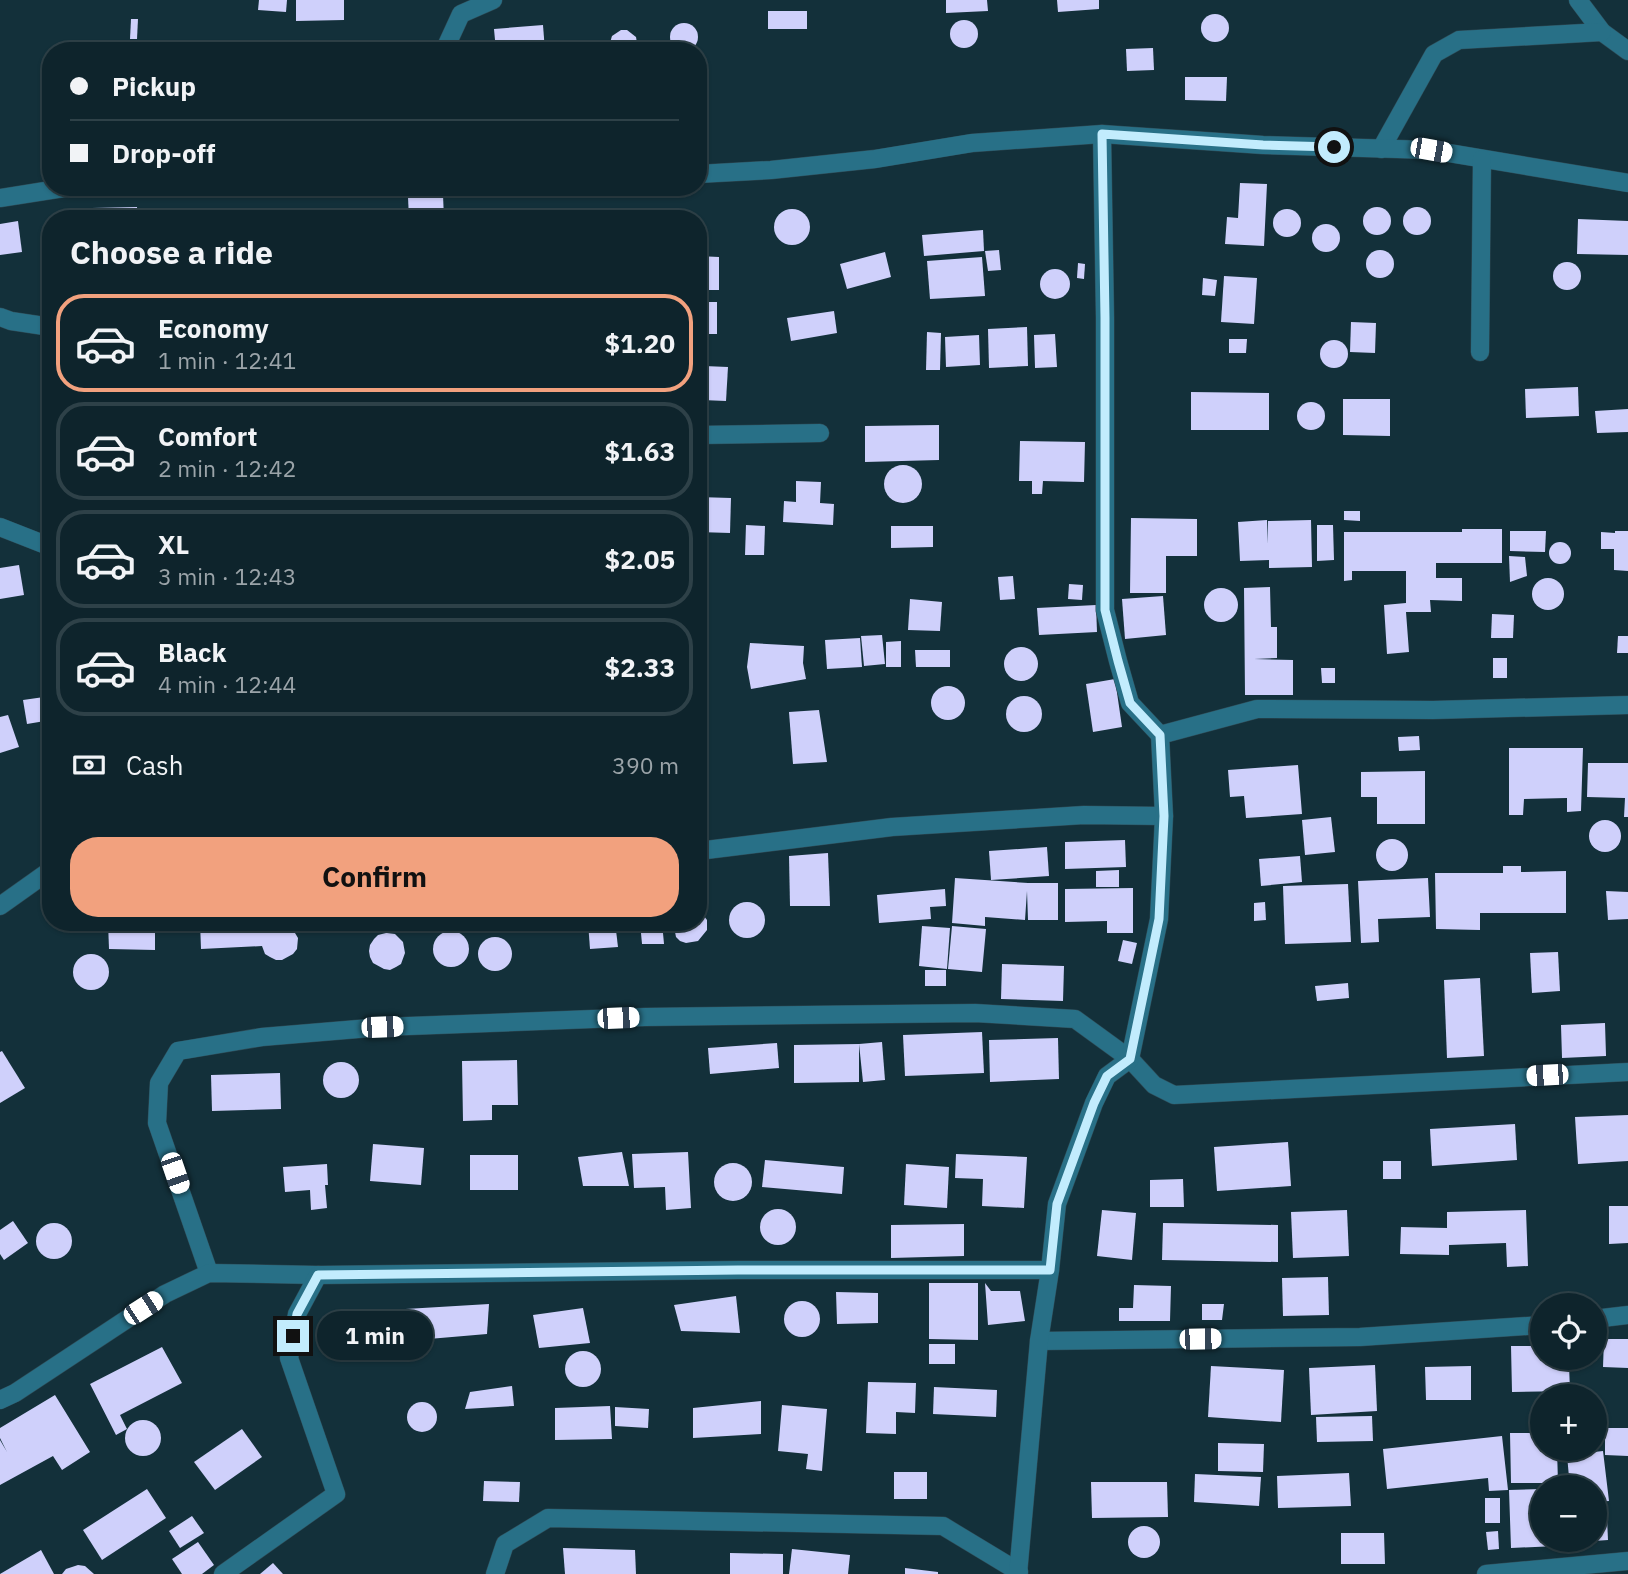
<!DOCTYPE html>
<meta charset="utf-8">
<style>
:root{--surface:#0e242c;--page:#1c3038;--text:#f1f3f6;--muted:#9ba4a9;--line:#2e4148;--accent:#f2a17e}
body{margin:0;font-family:"IBM Plex Sans",sans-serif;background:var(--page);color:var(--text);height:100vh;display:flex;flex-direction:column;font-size:26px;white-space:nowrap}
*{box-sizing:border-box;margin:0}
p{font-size:23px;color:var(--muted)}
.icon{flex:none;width:38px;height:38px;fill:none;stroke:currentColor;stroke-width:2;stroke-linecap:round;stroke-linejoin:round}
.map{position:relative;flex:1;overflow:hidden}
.details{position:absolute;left:42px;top:210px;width:665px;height:721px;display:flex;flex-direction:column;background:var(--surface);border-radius:28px;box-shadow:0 2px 5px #0004,0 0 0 2px var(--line)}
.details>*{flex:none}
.hud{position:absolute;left:42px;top:42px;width:665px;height:154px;border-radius:28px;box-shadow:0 2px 5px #0004,0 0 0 2px var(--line);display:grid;align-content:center;height:154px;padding:0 28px;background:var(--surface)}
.controls{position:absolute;left:1530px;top:1293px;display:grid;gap:14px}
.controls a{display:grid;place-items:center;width:77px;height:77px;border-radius:50%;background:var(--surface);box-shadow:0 2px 5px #0004,0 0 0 2px var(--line);font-size:35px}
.end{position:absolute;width:32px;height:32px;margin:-16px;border:9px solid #c2ecfd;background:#111;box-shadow:0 0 0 4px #111}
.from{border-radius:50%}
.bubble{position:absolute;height:49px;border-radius:24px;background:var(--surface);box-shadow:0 2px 5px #0004,0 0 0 2px var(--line);font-size:23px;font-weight:700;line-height:49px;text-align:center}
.car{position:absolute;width:21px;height:42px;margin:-21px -10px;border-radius:9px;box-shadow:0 0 5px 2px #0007;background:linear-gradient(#fff 24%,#345 0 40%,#fff 0 76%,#345 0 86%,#fff 0)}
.hud b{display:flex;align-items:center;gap:24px;height:66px;font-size:26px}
.hud b+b{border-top:2px solid var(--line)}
.hud i{width:18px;height:18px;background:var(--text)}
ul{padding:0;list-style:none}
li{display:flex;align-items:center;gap:21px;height:98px;margin:0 14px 10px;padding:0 14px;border:4px solid var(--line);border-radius:28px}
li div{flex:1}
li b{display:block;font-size:26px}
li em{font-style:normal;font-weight:700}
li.active{border-color:var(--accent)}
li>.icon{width:63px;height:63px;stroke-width:1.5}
h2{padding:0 28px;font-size:32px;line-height:84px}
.pay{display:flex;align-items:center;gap:18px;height:77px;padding:0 28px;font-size:26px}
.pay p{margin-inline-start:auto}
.button{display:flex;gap:14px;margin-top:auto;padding:14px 28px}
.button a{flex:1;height:80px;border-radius:28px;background:var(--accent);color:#111;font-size:28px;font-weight:700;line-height:80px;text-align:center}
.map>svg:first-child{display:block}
.building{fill:#cfd0fb}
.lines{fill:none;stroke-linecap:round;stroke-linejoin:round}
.street-casing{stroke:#2f4b56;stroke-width:19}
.street{stroke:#287087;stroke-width:18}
.route{stroke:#c2ecfd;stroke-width:9}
</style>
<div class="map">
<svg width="1628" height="1574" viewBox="0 0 1628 1574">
<rect width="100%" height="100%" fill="#13303a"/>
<g class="building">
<polygon points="259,0 287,0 286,12 258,10"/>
<polygon points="296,0 344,0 344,20 296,21"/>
<polygon points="946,0 987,0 988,11 946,13"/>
<polygon points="1057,0 1099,0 1099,9 1058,12"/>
<rect x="768" y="11" width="39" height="18"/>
<circle cx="1215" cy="28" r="14"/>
<polygon points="131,19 138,19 137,39 130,39"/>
<circle cx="964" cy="34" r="14"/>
<circle cx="684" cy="37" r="14"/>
<polygon points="543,25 545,51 496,51 494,29"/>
<polygon points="621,30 627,30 636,37 637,43 635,51 611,51 609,46 612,36"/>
<polygon points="1153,48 1154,70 1127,71 1126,49"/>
<polygon points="1185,77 1227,77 1226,101 1185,100"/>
<rect x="698" y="85" width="9" height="18"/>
<polygon points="1240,183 1267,184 1264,246 1225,244 1227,217 1238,218"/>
<polygon points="443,195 444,219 409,219 408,197"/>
<polygon points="137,207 138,219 92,219 92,208"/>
<circle cx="1417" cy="221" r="14"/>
<circle cx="1377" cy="221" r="14"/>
<circle cx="792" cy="227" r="18"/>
<circle cx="1287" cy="223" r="14"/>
<rect x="453" y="210" width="17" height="9"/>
<polygon points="1578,219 1628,221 1628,255 1577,254"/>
<polygon points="18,221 22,252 0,255 0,224"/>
<circle cx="1326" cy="238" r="14"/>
<polygon points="983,230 984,251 924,256 922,235"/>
<polygon points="999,250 1001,270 988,271 985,251"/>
<circle cx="1380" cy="264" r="14"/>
<polygon points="885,252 891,277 847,289 840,264"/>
<polygon points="698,256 719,257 719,290 698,290"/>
<polygon points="982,257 985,296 930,299 927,261"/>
<circle cx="1567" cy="276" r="14"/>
<polygon points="1078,263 1085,264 1084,279 1077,278"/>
<circle cx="1055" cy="284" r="15"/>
<polygon points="1224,276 1257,278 1254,324 1221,322"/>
<polygon points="1203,278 1217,280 1215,296 1202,295"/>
<rect x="698" y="302" width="19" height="32"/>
<polygon points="834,311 837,333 791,341 787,318"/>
<polygon points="1351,322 1376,323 1375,353 1350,352"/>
<polygon points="1027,327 1028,366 989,368 988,329"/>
<polygon points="927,332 941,333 940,370 926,370"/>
<polygon points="1055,334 1057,367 1035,368 1034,335"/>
<polygon points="979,335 980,365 946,367 945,337"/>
<polygon points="1229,339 1247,339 1246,353 1229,353"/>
<circle cx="1334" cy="354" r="14"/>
<polygon points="704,366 728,367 726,401 702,400"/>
<polygon points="1578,387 1579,416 1526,418 1525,389"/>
<polygon points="1191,392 1269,393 1269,430 1191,430"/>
<polygon points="1343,399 1390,399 1390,436 1343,435"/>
<circle cx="1311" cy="416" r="14"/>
<polygon points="1628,409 1628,432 1597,433 1595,411"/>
<polygon points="939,425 939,460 865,462 865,426"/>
<polygon points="1020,441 1085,442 1084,482 1043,481 1042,494 1032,494 1032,481 1019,481"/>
<circle cx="903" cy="484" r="19"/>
<polygon points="796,481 821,482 820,503 834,504 833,525 783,522 784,501 796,502"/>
<polygon points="698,497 731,498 730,533 698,532"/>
<polygon points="1344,511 1360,511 1360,521 1344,520"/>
<polygon points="1131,518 1197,519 1197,556 1166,556 1166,593 1130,593"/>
<polygon points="1267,520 1268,544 1268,521 1311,520 1312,567 1269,568 1269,560 1240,561 1238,522"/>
<polygon points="746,525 765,526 764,555 745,555"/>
<polygon points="1317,525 1333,525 1334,560 1317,561"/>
<polygon points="891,526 933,526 933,547 891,548"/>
<polygon points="1462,529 1502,529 1502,563 1436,563 1436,578 1462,578 1462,601 1430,600 1431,612 1406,612 1409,652 1387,654 1384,605 1406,603 1406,571 1352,571 1352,580 1344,581 1344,532 1462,532"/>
<polygon points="1510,531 1546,531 1545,552 1510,551"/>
<polygon points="1615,531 1628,531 1628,571 1614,570 1614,549 1601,549 1601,532 1615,533"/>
<circle cx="1560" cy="553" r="11"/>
<polygon points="1509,556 1525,557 1527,576 1510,582"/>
<polygon points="19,565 24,595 0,599 0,568"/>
<polygon points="1013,576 1015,599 1000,600 998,577"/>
<circle cx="1548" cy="594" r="16"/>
<polygon points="1069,584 1083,585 1082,600 1068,599"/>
<polygon points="1270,587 1271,627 1277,627 1277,658 1254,659 1293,660 1293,695 1245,695 1244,588"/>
<circle cx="1221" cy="605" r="17"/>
<polygon points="1163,596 1166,635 1125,639 1122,599"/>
<polygon points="910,599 942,602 940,631 908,630"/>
<polygon points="1096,605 1097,632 1039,635 1037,608"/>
<polygon points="1492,614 1514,615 1513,638 1491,638"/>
<polygon points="882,635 885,664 864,666 861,636"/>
<polygon points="1618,636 1628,636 1628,653 1617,653"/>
<polygon points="860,638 862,667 827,669 825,640"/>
<polygon points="901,641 901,667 886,667 886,642"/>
<polygon points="750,643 804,646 803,663 806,679 751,689 747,667"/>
<circle cx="1021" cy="664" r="17"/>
<polygon points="915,650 950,650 950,667 916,667"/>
<rect x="1493" y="658" width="14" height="20"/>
<polygon points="1321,668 1335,668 1335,683 1322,683"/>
<polygon points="1115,679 1122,727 1093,732 1086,684"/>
<circle cx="948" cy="703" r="17"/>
<circle cx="1024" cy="714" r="18"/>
<polygon points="51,696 51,720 27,724 23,700"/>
<polygon points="819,710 827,762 793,764 789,712"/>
<polygon points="8,715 19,747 0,753 0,717"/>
<polygon points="1419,736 1420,750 1399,751 1398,737"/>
<polygon points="1509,748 1583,748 1581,811 1567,812 1567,798 1524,799 1523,815 1509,815"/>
<polygon points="1588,763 1628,763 1628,817 1624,817 1625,798 1587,797"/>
<polygon points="1298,765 1302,814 1246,818 1244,796 1230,797 1228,770"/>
<polygon points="1425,771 1425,824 1377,824 1377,797 1361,797 1361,772"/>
<polygon points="1331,817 1335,852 1305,855 1302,820"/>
<circle cx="1605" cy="836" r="16"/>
<circle cx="1392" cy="855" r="16"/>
<polygon points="1125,840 1126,867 1065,869 1065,842"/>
<polygon points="1047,847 1049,876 991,880 989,851"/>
<polygon points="828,853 830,906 790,906 789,856"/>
<polygon points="1300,856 1302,882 1261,886 1259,859"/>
<polygon points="1503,866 1521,866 1521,872 1566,871 1566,913 1480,913 1480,930 1436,929 1435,873 1503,873"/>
<polygon points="1119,870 1119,887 1096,887 1096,871"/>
<polygon points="955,878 1028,883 1058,883 1058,920 1028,920 1027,891 1025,920 985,917 985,926 952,923"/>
<polygon points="1428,878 1430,917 1378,919 1379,942 1361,943 1358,881"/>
<polygon points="1348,884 1351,942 1285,944 1283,886"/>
<polygon points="1133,888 1133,933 1107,933 1107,921 1065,922 1065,889"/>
<polygon points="945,889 946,906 930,907 931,919 879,923 877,895"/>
<polygon points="1606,891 1628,892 1628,919 1608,920"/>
<polygon points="1265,902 1266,920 1254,921 1254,903"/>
<circle cx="747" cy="920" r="18"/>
<polygon points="698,911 701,912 707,920 707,930 698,941 686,943 680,941 676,937 673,922 698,922"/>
<polygon points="108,922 155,922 155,950 109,949"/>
<polygon points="200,922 264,922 264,932 270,926 275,924 287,925 292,928 298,938 297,949 293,954 282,960 276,960 270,957 265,954 262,946 201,949"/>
<polygon points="360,922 435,922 435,930 387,933 395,934 403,942 405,953 401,964 396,967 390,970 384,969 373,963 370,957 369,951 370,945 374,939 378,935 386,933 361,933"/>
<polygon points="588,922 615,922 618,947 590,949"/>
<polygon points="640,922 662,922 664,944 642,944"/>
<polygon points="922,926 950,928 947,969 919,966"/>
<polygon points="952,926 986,929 982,972 948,969"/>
<circle cx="451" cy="949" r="18"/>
<circle cx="495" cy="954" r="17"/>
<polygon points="1123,940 1137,943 1132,964 1118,961"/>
<polygon points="1558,952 1560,991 1532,993 1530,953"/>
<circle cx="91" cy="972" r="18"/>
<polygon points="1002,964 1064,966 1063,1001 1001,999"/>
<rect x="925" y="970" width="21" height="16"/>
<polygon points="1480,978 1484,1056 1447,1058 1444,980"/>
<polygon points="1348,983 1349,998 1317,1001 1315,986"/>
<polygon points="1605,1023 1606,1056 1562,1058 1561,1025"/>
<polygon points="982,1032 984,1073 905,1076 903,1035"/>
<polygon points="1058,1038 1059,1079 990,1082 989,1040"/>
<polygon points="882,1042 885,1080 863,1082 859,1044"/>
<polygon points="777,1043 779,1068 710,1074 708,1048"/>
<polygon points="859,1044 859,1082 794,1083 794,1045"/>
<polygon points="2,1051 25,1088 0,1103 0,1052"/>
<polygon points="517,1060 518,1105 492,1105 492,1120 463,1121 462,1061"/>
<circle cx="341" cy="1080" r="18"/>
<polygon points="280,1073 281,1109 212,1111 211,1075"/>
<polygon points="1628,1115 1628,1161 1578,1164 1575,1117"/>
<polygon points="1515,1124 1517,1160 1432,1166 1430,1129"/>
<polygon points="1288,1142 1291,1186 1217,1191 1214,1147"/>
<polygon points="373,1144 424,1148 421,1185 370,1181"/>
<polygon points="622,1152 629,1186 583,1186 578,1157"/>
<polygon points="688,1152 691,1208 666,1210 665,1187 634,1188 632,1154"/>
<polygon points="956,1154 1027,1157 1024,1208 982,1206 983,1179 955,1178"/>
<rect x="470" y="1155" width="48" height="35"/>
<polygon points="765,1160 844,1167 842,1194 762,1187"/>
<rect x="1383" y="1161" width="18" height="18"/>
<circle cx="733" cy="1182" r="19"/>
<polygon points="327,1164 328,1185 325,1185 327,1208 311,1210 310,1190 285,1192 283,1167"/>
<polygon points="906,1164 949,1167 947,1208 904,1205"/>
<polygon points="1183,1179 1184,1207 1150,1207 1150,1180"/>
<polygon points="1609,1206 1628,1206 1628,1243 1609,1244"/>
<circle cx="778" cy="1227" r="18"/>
<polygon points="1102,1210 1136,1213 1132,1260 1097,1256"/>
<polygon points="1347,1210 1349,1256 1293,1258 1291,1212"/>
<polygon points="1526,1210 1528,1266 1507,1267 1506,1243 1449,1245 1449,1255 1400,1254 1401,1227 1447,1228 1447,1212"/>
<polygon points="13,1221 28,1243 4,1260 0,1254 0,1230"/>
<circle cx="54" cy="1241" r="18"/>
<polygon points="1163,1223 1278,1225 1278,1262 1162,1260"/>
<polygon points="964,1224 964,1256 891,1258 891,1225"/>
<polygon points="1328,1277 1329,1315 1283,1316 1282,1278"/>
<polygon points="929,1283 978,1283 978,1340 929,1339"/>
<polygon points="985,1283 991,1291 1020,1291 1025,1321 988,1325"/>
<polygon points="1134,1285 1171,1286 1170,1321 1119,1321 1119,1308 1133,1308"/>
<polygon points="836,1292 878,1293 878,1323 837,1324"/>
<polygon points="736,1296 740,1333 681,1331 674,1305"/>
<circle cx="802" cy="1319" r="18"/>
<polygon points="489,1304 487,1334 417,1340 396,1332 389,1310"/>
<polygon points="1202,1304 1224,1304 1222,1320 1202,1320"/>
<polygon points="583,1308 590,1343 539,1348 533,1315"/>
<polygon points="1604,1339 1628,1339 1628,1368 1603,1367"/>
<rect x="929" y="1344" width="26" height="20"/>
<polygon points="1511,1346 1542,1346 1542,1358 1549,1358 1549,1365 1569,1365 1570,1391 1512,1392"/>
<polygon points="162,1347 182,1383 120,1415 127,1429 116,1435 90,1384"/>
<circle cx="583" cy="1369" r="18"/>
<polygon points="1375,1365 1377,1411 1311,1415 1309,1368"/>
<polygon points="1211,1366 1284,1370 1281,1422 1208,1417"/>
<polygon points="1471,1366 1471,1400 1426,1400 1425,1367"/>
<polygon points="868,1382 916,1383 915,1413 896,1412 896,1434 866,1433"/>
<polygon points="512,1386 514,1406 465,1409 470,1392"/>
<polygon points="934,1387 997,1390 996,1417 933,1414"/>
<polygon points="55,1395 90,1452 62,1470 53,1456 0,1485 0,1440 7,1452 0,1438 0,1428"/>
<polygon points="761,1401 761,1434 693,1438 693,1408"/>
<circle cx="422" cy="1417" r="15"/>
<polygon points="782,1405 827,1409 822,1471 806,1469 808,1454 778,1451"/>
<polygon points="610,1406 612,1439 555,1440 555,1408"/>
<polygon points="615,1407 649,1409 648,1428 615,1426"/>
<polygon points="1372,1416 1373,1441 1317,1442 1316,1417"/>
<circle cx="143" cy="1438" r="18"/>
<polygon points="1605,1428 1628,1428 1628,1456 1605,1455"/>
<polygon points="242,1429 262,1457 215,1490 194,1462"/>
<polygon points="1510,1433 1542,1433 1542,1449 1557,1449 1558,1483 1511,1483"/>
<polygon points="1502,1436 1508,1490 1489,1491 1488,1478 1387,1489 1383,1449"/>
<polygon points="1218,1443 1264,1444 1263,1472 1218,1471"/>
<polygon points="1603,1451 1609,1501 1594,1502 1594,1488 1570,1488 1567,1455"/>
<rect x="894" y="1472" width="33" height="27"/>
<polygon points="1349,1473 1351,1506 1278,1508 1277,1476"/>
<polygon points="1195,1474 1261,1477 1259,1506 1194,1502"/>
<polygon points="484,1481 520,1482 519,1502 483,1501"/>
<polygon points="1091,1482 1167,1482 1168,1517 1092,1518"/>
<polygon points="147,1489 166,1518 102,1560 83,1530"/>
<polygon points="1542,1489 1542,1540 1557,1540 1557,1546 1511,1548 1509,1490"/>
<rect x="1485" y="1498" width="15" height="25"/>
<polygon points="192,1516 204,1533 180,1548 169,1531"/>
<polygon points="1607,1518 1608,1540 1594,1541 1594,1519"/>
<circle cx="1144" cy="1542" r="16"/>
<polygon points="1498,1531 1499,1549 1488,1550 1486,1532"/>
<polygon points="1341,1533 1384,1533 1385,1564 1341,1564"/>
<polygon points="198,1542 214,1565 202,1574 182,1574 172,1559"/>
<polygon points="563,1548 635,1550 636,1574 565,1574"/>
<polygon points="792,1549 850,1555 848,1574 789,1574"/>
<polygon points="41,1550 54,1574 0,1574"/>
<polygon points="730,1553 783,1554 783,1574 730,1574"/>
<polygon points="273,1563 283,1574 260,1574"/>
<polygon points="78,1565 85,1566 94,1574 62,1574 66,1569"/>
<polygon points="905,1568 938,1572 938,1574 905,1574"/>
</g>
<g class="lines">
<g class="street-casing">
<g id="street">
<polyline points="1578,0 1602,32 1628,51"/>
<polyline points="444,51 461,14 493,0"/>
<polyline points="1102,134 1105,318 1105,610 1118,661 1130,703 1160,735"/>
<polyline points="1381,149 1434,54 1459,40 1602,32"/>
<polyline points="698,174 771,170 875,159 972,143 1102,134 1263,145 1431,150 1628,183"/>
<polyline points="0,198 70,187"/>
<polyline points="0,317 11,321 51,327"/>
<polyline points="1480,352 1482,159"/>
<polyline points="698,435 820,433"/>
<polyline points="0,527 51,547"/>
<polyline points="698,851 892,827 1084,815 1164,816 1160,735 1257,709 1433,710 1628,705"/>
<polyline points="0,906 45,874 51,872"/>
<polyline points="209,1273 157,1123 159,1083 178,1051 262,1037 382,1027 645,1017 975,1013 1075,1019 1130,1059 1154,1085 1174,1095 1628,1072"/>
<polyline points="1594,1319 1628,1315"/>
<polyline points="1039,1341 1360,1337 1542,1325"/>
<polyline points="0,1400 15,1393 165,1294 209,1273 318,1275 738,1270 1050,1270"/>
<polyline points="223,1574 336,1494 289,1358 297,1314 318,1275"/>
<polyline points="495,1574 505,1544 548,1518 943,1526 1019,1572"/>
<polyline points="1018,1574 1039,1341 1050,1270 1057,1204 1094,1103 1107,1076 1130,1059 1159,919 1164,816"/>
<polyline points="1486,1574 1628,1561"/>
</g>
</g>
<use href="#street" class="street"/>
</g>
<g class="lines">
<polyline class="route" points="293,1336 297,1314 318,1275 738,1270 1050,1270 1057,1204 1094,1103 1107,1076 1130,1059 1159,919 1164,816 1160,735 1130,703 1118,661 1105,610 1105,318 1102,134 1263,145 1334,147"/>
</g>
</svg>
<div class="controls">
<a><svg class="icon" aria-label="locate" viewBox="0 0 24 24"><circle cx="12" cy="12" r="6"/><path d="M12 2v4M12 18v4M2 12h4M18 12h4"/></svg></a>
<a>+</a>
<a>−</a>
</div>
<i class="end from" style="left:1334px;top:147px"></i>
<i class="end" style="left:293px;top:1336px"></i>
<div class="bubble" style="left:317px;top:1311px;width:116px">1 min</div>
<i class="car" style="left:1431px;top:150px;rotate:100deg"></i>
<i class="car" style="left:618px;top:1018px;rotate:88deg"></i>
<i class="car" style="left:382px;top:1027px;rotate:88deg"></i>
<i class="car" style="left:1547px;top:1075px;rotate:267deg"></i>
<i class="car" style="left:175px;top:1173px;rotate:161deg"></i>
<i class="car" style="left:143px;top:1308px;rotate:57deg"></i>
<i class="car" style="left:1200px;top:1339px;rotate:89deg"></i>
<div class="hud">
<b><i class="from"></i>Pickup</b>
<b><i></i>Drop-off</b>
</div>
<section class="details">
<h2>Choose a ride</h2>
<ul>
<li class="active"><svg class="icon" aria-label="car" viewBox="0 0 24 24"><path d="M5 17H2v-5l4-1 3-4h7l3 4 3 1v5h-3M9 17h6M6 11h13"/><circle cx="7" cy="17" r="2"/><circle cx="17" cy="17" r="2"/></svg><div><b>Economy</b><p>1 min · 12:41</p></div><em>$1.20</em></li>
<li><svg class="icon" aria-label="car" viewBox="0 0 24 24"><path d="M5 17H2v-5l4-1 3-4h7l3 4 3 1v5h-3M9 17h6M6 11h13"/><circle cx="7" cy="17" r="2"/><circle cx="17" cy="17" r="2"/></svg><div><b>Comfort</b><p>2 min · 12:42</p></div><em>$1.63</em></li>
<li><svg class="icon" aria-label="car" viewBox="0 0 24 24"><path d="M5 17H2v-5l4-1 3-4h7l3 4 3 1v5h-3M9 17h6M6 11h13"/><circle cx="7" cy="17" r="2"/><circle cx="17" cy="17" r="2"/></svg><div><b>XL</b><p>3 min · 12:43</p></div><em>$2.05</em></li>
<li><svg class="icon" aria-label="car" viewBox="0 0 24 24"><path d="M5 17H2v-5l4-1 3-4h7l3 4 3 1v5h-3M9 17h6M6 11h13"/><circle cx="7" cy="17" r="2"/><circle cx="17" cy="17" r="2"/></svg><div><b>Black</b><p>4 min · 12:44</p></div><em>$2.33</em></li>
</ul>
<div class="pay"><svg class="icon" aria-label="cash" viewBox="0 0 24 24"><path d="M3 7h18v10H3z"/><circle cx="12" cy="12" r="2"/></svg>Cash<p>390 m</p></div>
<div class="button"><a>Confirm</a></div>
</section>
</div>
